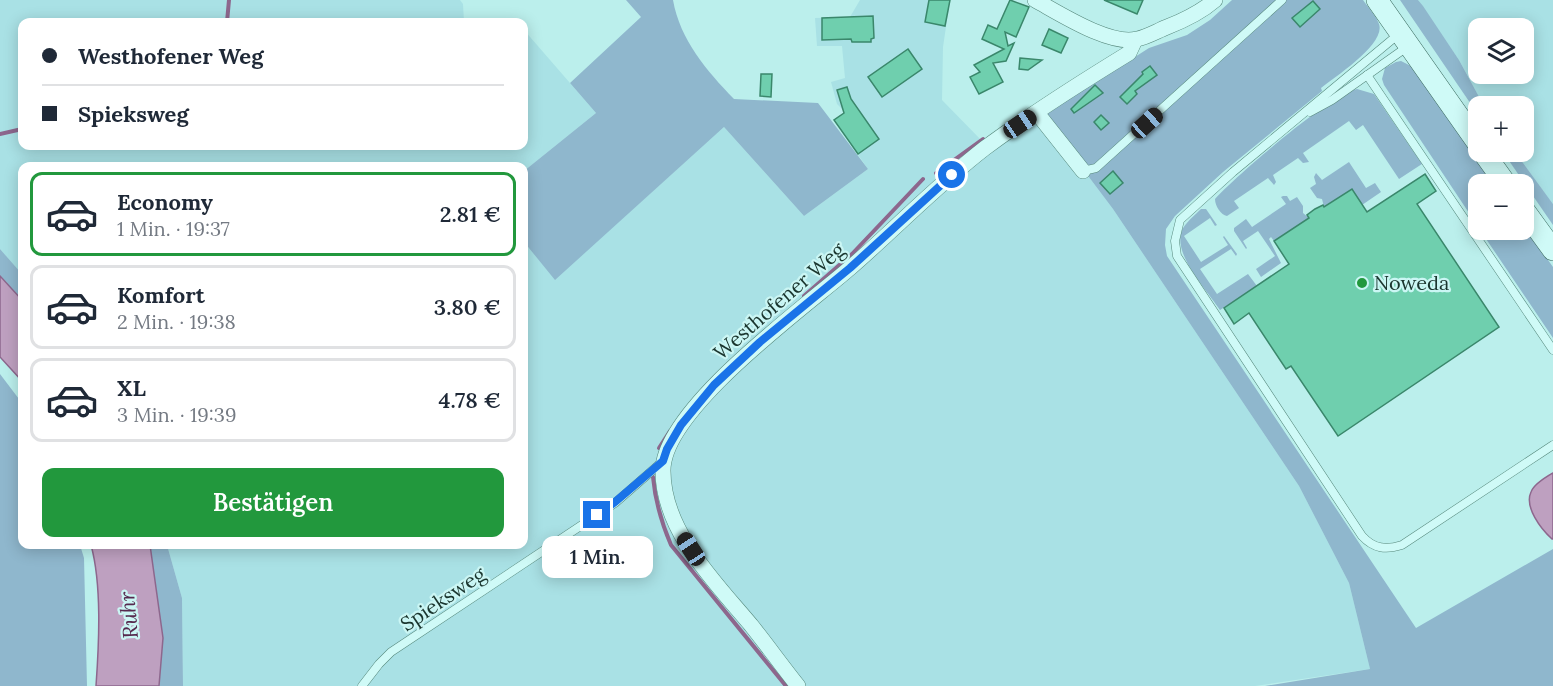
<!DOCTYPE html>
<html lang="de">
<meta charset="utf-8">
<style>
:root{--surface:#fff;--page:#f6f6f7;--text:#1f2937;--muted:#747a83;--line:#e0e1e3;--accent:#22983d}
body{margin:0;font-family:Lora,serif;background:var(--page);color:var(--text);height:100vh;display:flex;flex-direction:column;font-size:22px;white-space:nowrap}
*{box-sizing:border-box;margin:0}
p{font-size:20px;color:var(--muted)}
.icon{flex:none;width:33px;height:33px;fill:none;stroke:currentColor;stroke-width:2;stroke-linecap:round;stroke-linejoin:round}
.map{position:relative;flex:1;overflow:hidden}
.sheet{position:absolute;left:18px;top:162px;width:510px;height:387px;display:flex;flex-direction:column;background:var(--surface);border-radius:12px;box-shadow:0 3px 15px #0003}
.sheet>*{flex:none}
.guide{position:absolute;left:18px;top:18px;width:510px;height:132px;border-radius:12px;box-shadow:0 3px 15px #0003;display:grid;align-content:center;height:132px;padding:0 24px;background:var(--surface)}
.fabs{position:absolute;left:1468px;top:18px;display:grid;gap:12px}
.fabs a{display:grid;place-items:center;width:66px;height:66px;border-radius:12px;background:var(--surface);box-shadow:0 3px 15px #0003;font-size:30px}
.end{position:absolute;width:27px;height:27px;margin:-14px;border:8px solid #1a73e8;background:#fff;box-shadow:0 0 0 3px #fff}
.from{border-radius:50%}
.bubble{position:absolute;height:42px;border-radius:12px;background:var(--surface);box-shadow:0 3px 15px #0003;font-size:20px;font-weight:600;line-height:42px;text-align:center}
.car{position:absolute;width:18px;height:36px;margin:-18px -9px;border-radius:8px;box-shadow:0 0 4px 2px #0007;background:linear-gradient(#222 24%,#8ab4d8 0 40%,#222 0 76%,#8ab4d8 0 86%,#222 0)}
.guide b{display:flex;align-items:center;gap:21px;height:57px;font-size:22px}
.guide b+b{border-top:2px solid var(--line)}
.guide i{width:15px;height:15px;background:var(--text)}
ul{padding:10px 0 0;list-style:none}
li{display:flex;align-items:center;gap:18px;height:84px;margin:0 12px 9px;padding:0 12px;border:3px solid var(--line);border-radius:12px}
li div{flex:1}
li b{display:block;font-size:22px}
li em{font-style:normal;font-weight:600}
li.current{border-color:var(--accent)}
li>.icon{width:54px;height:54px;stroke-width:1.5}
.cta{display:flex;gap:12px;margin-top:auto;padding:12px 24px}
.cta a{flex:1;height:69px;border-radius:12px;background:var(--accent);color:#fff;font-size:24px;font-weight:600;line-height:69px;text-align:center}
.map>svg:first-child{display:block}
.farmland{fill:#a9e1e5;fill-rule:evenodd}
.green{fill:#8fb7cd}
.water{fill:#bea0c0;stroke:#8d678d;stroke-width:1.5}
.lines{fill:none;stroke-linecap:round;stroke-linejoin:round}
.stream{stroke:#8d678d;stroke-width:4}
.building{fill:#6fcfae;stroke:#3a876b;stroke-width:1.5}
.service-casing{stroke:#55877b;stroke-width:9}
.minor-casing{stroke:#55877b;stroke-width:16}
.secondary-casing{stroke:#38685c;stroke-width:22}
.service{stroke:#cffaf7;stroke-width:8}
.minor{stroke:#cffaf7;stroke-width:15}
.secondary{stroke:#cffaf7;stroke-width:21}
.route{stroke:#1a73e8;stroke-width:8}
.poi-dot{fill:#22983d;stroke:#cbf6f4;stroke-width:2}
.labels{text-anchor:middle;stroke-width:4.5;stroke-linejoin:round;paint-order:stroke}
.poi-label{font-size:20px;fill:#1a352e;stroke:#cbf6f4;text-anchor:start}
.street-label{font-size:20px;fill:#1a352e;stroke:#cbf6f4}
.water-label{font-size:21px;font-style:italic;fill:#56294e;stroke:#cbf6f4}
</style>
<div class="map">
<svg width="1553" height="686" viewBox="0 0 1553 686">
<rect width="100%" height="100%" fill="#bbefec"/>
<g class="farmland">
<polygon points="0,0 460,0 463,4 464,22 22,22 22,146 524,146 524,30 596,113 524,171 524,166 22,166 22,274 0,249"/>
<polygon points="860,0 950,0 943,47 942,100 983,142 843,261 849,268 1037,113 1046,120 1113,209 1299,486 1349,583 1370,669 1255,686 183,686 182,598 167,545 524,544 524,242 555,279 724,127 804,216 868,169 834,120 845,112 837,104 831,82 845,78 842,46 817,46 815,18 850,17"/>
<path d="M1418,0h135v204l-38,-52h9v-46h-40l-25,-46zM1479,28h45v46h-45z"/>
</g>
<g class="green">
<path d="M626,0h47c7,40 34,71 61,99l84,4 50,66 -64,47 -80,-89 -169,153 -31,-38v-71l72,-58 -26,-30 71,-66z"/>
<path d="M1232,0h131c5,7 13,16 16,24 7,20 -43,52 -58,64l1,3 -99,81 -48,44 -9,13 -1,16 2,11 249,372 137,-79v137h-288l105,-17 -21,-86 -50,-97 -186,-277 -67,-89 1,-7 102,-65 38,-13 23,-15z"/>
<polygon points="1400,0 1418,0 1423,6 1459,60 1484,106 1479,106 1479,116"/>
<polygon points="1401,61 1411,66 1495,184 1479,184 1479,228 1384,85 1382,79 1385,68 1396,62"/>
<path d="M1357,89l17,5 48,70 -23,15 -36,-54 -7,5 -7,-9 -46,32 6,9 -6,1 -5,-5 -25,17 3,7 -2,3 -6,-7 -34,23 5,7 -12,8c-6,-1 -12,-10 -12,-17 21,-23 114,-104 142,-110z"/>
<polygon points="1503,152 1515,152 1553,204 1553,225"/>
<polygon points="1349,162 1366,188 1375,183 1381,192 1362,205 1352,189 1324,207 1322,199 1317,198 1310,188 1316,184 1314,177 1316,173 1322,180"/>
<polygon points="1283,196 1287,196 1290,201 1297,197 1303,206 1303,213 1309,218 1274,241 1271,237 1269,239 1281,263 1261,277 1256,269 1275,256 1258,231 1243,241 1247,248 1246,249 1234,231 1234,228 1246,219 1252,227 1286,204 1281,197"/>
<path d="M1201,209h5l11,16 -2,1 -5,-8 -26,18 17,26 27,-17 -5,-8 1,-1 13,18 -1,2 -5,-7 -31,20 17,25 31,-20 9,12 -37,24c-13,-20 -48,-56 -38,-80 4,-8 13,-15 19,-21z"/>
<polygon points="1524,226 1553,267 1553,338 1480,230 1524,230"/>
<polygon points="0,249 22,274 22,300 0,276"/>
<polygon points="0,374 22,403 22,544 80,545 84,558 87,686 0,686"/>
<polygon points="150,545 167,545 182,598 183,686 159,686 163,638"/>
</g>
<g class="water">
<polygon points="0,276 22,300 22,381 0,357"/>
<path d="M1553,473v66h-1c-11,-10 -28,-32 -21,-47 3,-8 15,-15 22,-19z"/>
<path d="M91,545h59l13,93 -4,48h-63c3,-42 6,-101 -5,-141z"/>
</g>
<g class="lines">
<g class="stream">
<polyline points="227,22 229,0"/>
<polyline points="0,134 22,129"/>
<polyline points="936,173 983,139"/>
<polyline points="804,296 852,254 923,179"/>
<polyline points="659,448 670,431"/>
<path d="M653,477c2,22 9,47 18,68l115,141"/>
</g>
</g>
<g class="building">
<polygon points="929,0 950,0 945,26 925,22"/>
<polygon points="1010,0 1029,7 1016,37 1005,32 1008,46 1014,43 1006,61 993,63 1003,82 979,94 970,77 980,72 974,65 1004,49 982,39 988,25 997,29"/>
<polygon points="1104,0 1143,0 1137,14"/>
<polygon points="1313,1 1320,9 1300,27 1292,18"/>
<polygon points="873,16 874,38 871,39 871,42 852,42 851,39 822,40 822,18"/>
<polygon points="1049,29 1068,38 1061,53 1042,45"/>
<polygon points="908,49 922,69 882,97 868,77"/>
<polygon points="1020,58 1042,60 1028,70 1019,69"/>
<polygon points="1150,66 1157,75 1135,91 1137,94 1127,104 1120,97 1143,74 1142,72"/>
<polygon points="761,74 772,74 771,97 760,96"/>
<polygon points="1095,85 1103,93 1074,113 1071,109"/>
<polygon points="847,87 851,99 879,139 858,154 834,120 844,113 837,90"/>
<polygon points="1101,115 1109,123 1101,130 1094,122"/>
<polygon points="1113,171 1123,183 1110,194 1100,183"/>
<polygon points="1425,174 1436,191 1417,204 1499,327 1338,436 1291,366 1286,369 1249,313 1234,324 1224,308 1289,264 1274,241 1309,218 1307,215 1315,209 1323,205 1324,207 1352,189 1367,212"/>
</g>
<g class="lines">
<g class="service-casing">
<g id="service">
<path d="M1400,33l-167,139 -53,48 -5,21 2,15 185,280c12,13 24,14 40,9l151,-100"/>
<polyline points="1367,75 1553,350"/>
<polyline points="1310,112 1332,100 1407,47"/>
<polyline points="1083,171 1096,168 1282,0"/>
<polyline points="362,686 379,664 391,652 615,503 662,462"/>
</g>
</g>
<g class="minor-casing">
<g id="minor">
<path d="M1035,0c24,13 75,46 102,39 10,-2 20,-8 30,-12 18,-7 33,-14 48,-27"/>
<polyline points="1037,113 1083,171"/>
<path d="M798,686c-16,-20 -31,-41 -47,-61 -36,-43 -88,-94 -88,-154 -1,-61 142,-164 187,-203 45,-39 87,-83 135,-120 46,-34 95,-65 144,-95l6,-13"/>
</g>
</g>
<g class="secondary-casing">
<g id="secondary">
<polyline points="1377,0 1479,145"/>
<polyline points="1483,152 1506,184"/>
<polyline points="1524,210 1553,250"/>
</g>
</g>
<use href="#service" class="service"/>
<use href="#minor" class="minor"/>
<use href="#secondary" class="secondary"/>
</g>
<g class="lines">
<polyline class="route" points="597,515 615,502 663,461 667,449 681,425 714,385 760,342 850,268 952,175"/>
</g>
<circle class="poi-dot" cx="1362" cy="283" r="6"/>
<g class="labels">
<g class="poi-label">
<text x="1374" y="290">Noweda</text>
</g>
<g class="street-label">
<text transform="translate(779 301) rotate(-41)" y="7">Westhofener Weg</text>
<text transform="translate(443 599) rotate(-34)" y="7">Spieksweg</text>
</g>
<g class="water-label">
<text transform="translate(129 615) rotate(-95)" y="7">Ruhr</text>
</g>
</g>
</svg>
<div class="fabs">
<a><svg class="icon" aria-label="layers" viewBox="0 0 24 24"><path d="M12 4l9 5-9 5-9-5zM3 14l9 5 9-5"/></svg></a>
<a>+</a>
<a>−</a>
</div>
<i class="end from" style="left:952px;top:175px"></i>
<i class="end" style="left:597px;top:515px"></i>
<div class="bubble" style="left:542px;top:536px;width:111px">1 Min.</div>
<i class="car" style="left:1147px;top:123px;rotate:48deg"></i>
<i class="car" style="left:1020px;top:124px;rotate:56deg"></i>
<i class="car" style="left:691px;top:549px;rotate:327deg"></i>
<div class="guide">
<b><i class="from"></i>Westhofener Weg</b>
<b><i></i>Spieksweg</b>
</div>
<section class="sheet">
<ul>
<li class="current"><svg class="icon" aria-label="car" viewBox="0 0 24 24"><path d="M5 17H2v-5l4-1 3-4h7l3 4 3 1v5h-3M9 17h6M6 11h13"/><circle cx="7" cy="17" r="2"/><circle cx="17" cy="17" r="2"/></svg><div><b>Economy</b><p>1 Min. · 19:37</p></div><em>2.81 €</em></li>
<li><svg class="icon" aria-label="car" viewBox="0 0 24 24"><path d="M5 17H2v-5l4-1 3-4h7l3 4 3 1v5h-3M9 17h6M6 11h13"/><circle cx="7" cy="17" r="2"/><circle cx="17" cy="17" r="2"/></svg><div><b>Komfort</b><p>2 Min. · 19:38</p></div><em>3.80 €</em></li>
<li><svg class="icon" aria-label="car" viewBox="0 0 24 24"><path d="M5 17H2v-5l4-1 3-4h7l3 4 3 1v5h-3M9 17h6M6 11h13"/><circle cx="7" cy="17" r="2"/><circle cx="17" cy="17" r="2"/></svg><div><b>XL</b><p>3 Min. · 19:39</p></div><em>4.78 €</em></li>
</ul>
<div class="cta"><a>Bestätigen</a></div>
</section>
</div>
